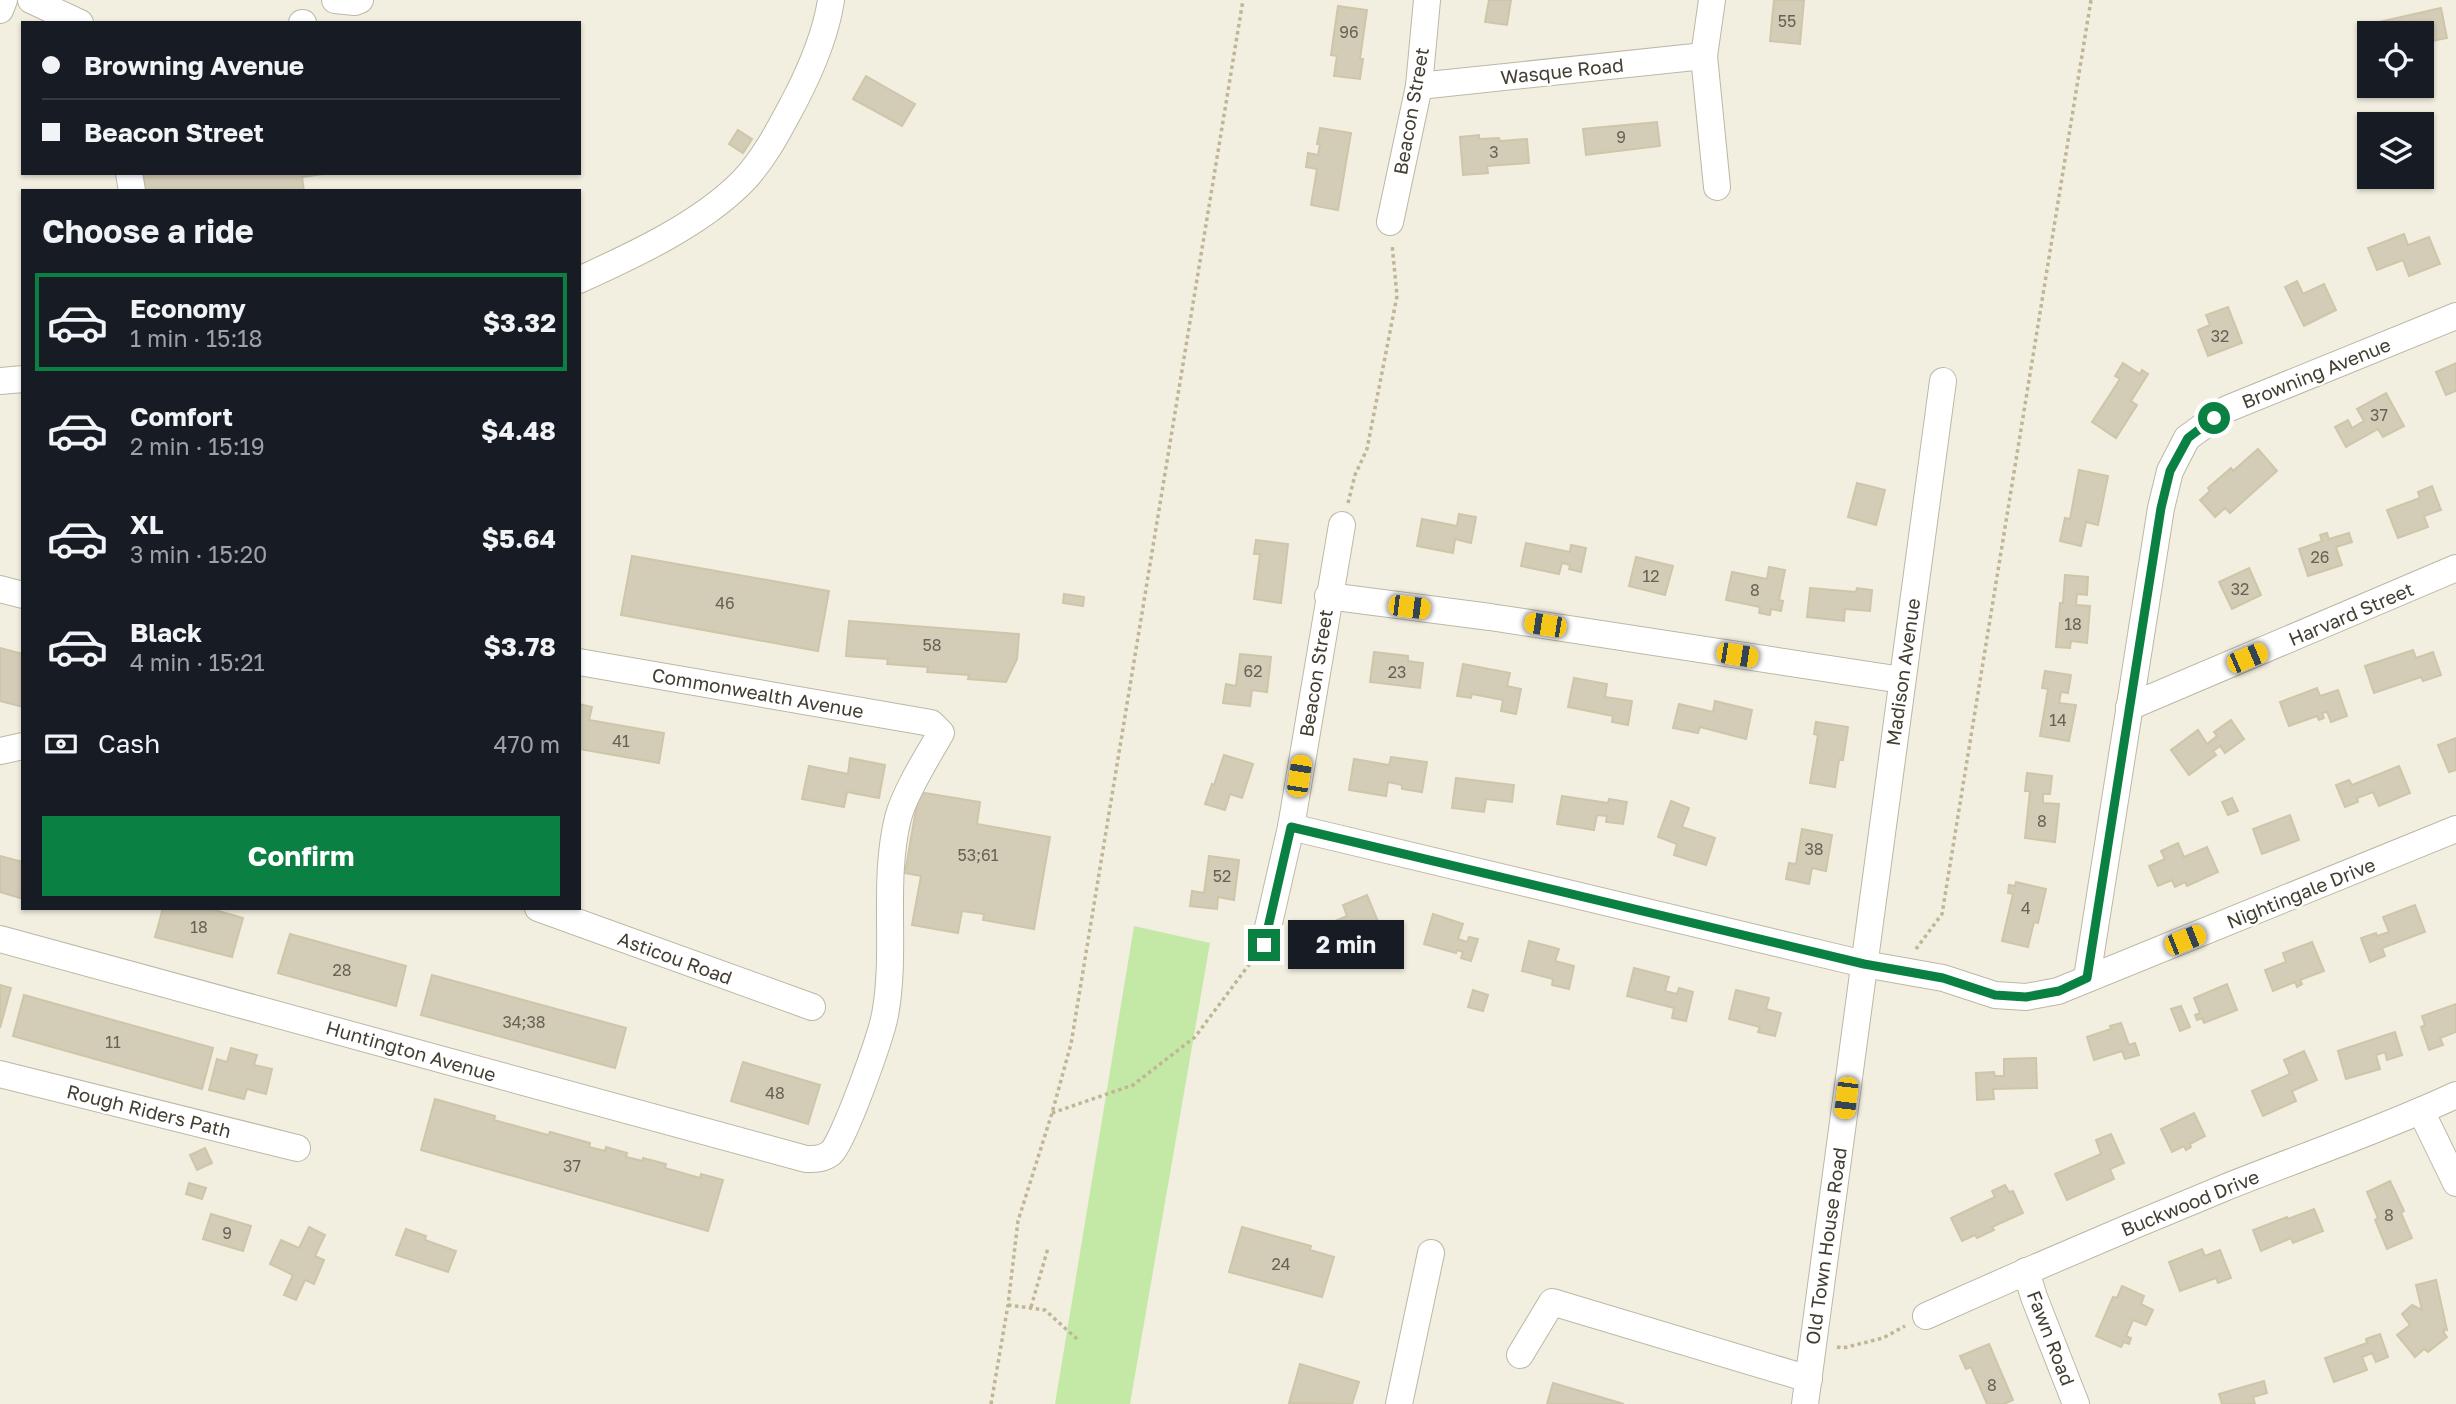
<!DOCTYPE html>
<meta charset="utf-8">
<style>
:root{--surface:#171b24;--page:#242831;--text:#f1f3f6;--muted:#9ea1a6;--line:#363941;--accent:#0b8043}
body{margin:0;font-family:"Golos Text",sans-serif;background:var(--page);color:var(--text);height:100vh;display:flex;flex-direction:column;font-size:26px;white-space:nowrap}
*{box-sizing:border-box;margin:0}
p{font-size:23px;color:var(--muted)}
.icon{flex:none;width:38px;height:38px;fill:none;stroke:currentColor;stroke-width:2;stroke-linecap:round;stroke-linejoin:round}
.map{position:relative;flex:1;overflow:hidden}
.drawer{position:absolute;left:21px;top:189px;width:560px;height:721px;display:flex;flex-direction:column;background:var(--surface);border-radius:0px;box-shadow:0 2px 5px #0004}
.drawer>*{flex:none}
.hud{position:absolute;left:21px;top:21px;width:560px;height:154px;border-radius:0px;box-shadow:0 2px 5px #0004;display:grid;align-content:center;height:154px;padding:0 21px;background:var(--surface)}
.controls{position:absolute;left:2357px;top:21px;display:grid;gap:14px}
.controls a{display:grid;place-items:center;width:77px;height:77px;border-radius:0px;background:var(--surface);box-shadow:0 2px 5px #0004;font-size:35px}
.end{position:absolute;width:32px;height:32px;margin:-16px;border:9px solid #0b8043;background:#fff;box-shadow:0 0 0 4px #fff}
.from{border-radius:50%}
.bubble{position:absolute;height:49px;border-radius:0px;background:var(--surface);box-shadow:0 2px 5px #0004;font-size:23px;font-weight:700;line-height:49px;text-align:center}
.car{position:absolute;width:21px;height:42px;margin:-21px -10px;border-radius:9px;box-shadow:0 0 5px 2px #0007;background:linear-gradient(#f5c518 24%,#345 0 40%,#f5c518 0 76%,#345 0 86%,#f5c518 0)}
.hud b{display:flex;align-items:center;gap:24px;height:66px;font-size:26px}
.hud b+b{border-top:2px solid var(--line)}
.hud i{width:18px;height:18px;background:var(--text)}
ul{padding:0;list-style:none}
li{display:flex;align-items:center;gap:21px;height:98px;margin:0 14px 10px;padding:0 7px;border:4px solid transparent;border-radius:0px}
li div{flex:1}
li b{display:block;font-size:26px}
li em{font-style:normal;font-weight:700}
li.current{border-color:var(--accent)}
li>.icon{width:63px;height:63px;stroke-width:1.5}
h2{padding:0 21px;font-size:32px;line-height:84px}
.pay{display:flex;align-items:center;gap:18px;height:77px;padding:0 21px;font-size:26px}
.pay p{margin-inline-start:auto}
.cta{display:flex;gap:14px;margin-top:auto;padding:14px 21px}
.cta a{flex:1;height:80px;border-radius:0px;background:var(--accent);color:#fff;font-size:28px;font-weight:700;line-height:80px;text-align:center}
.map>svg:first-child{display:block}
.green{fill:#c4e9a7}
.building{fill:#d3ccb6;stroke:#cfc5a9;stroke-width:2}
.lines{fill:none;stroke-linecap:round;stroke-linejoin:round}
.minor-casing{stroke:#bdb7a4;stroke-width:28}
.path{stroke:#c0b594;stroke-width:3.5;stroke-dasharray:3.5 3.5;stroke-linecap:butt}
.minor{stroke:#fff;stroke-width:26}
.route{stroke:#0b8043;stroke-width:9}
.labels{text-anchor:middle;stroke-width:5;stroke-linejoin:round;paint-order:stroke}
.number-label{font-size:16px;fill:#676253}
.street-label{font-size:19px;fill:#433e32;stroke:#fff}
</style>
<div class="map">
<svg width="2456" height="1404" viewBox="0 0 2456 1404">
<rect width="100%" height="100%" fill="#f2efe1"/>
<polygon class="green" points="1134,926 1210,943 1130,1404 1055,1404"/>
<g class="building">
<polygon points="1489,0 1511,0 1507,25 1485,22"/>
<polygon points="1774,0 1804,0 1800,44 1770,41"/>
<polygon points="1338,6 1367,10 1360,59 1363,59 1360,79 1334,76 1337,56 1331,55"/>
<polygon points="2441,8 2447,38 2422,43 2422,33 2372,33 2370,24"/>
<polygon points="866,76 915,104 902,126 853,99"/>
<polygon points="1657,122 1660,146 1586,155 1583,129"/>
<polygon points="1320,128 1351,133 1338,210 1311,205 1317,169 1306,167 1308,153 1318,155 1320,144 1317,144"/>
<polygon points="738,130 752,139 743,153 729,144"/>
<polygon points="1479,135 1479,139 1499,138 1500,141 1527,139 1529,163 1487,166 1488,173 1463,175 1460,137"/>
<polygon points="143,173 330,173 302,177 304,191 146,191"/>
<polygon points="2404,234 2408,245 2429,237 2440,264 2409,276 2403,260 2377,270 2368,248"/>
<polygon points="2297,281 2303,294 2324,284 2336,310 2304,326 2285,287"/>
<polygon points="2228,307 2242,343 2208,356 2198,330 2210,325 2206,315"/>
<polygon points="2123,363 2140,374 2142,370 2148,374 2131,401 2137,405 2116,438 2092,422 2120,379 2115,376"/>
<polygon points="2456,363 2456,391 2446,395 2436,372"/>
<polygon points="2386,393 2404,426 2383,437 2378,429 2346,447 2335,427 2348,420 2352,428 2364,421 2357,409"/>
<polygon points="2258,449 2277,471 2230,513 2225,508 2215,517 2200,500 2210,491 2208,488 2231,468 2233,471"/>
<polygon points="2079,470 2108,476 2098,525 2086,522 2081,546 2060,541 2065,518 2070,519"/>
<polygon points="1857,483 1885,490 1876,525 1848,517"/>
<polygon points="2432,486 2441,510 2424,516 2428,527 2398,538 2387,510 2420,498 2418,492"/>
<polygon points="1459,514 1476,517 1471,543 1455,539 1453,553 1417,546 1422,519 1457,526"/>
<polygon points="2327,533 2329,539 2349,533 2352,542 2336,547 2342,565 2308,576 2299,549 2322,541 2320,535"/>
<polygon points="1256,540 1288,544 1281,603 1254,599 1260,554 1254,554"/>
<polygon points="1526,543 1570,552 1571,545 1586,548 1581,572 1569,569 1570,565 1562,563 1559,574 1521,566"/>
<polygon points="632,556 829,591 818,651 621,615"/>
<polygon points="1636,557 1673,566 1665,595 1629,586"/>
<polygon points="1769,567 1785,570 1779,600 1783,601 1781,611 1771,609 1770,615 1759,613 1760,607 1726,600 1732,572 1767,579"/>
<polygon points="2249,568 2261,595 2232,609 2219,582"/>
<polygon points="2065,575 2088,577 2087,595 2077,594 2076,605 2090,606 2087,643 2071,641 2070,648 2056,647 2060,603 2063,603"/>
<polygon points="1810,588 1856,592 1857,588 1872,590 1870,611 1845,609 1844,621 1807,617"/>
<polygon points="1064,594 1084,597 1083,606 1063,603"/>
<polygon points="849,621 1019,634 1017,659 1006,682 968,679 969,675 927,672 928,667 887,664 888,659 846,656"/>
<polygon points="0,648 23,654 23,707 0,701"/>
<polygon points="2413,650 2416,658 2433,652 2441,675 2423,681 2421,677 2374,693 2365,666"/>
<polygon points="1374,652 1408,656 1408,661 1423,663 1420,688 1370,682"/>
<polygon points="1240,654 1271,657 1267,692 1252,690 1250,706 1223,703 1226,684 1236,686"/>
<polygon points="1463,664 1510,673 1507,686 1521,689 1516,714 1501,711 1503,700 1472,694 1471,698 1457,696"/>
<polygon points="2045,671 2071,675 2068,693 2061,692 2059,703 2076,705 2069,741 2040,736 2048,689 2042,688"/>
<polygon points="1574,678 1607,684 1605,697 1632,701 1628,725 1612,722 1613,716 1568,707"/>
<polygon points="2317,688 2320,696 2338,690 2347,716 2331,722 2327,712 2322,713 2324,718 2319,720 2317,716 2289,726 2280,702"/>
<polygon points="1715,701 1752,710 1746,739 1700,727 1698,733 1673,728 1679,704 1713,712"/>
<polygon points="579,704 592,707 589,720 664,733 659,763 579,749"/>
<polygon points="2231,720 2244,739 2225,753 2220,746 2213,751 2216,755 2189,775 2171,750 2198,730 2207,744 2217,736 2214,732"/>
<polygon points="1816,722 1848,727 1843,760 1839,760 1835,787 1810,783 1818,735 1814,734"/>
<polygon points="2456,738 2456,770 2449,772 2438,745"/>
<polygon points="1224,755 1253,764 1242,798 1230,794 1225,810 1205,804 1212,784 1214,785"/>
<polygon points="1391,757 1427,762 1422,792 1402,789 1402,785 1388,782 1386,796 1349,790 1354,759 1389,765"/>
<polygon points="850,758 885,765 879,798 847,792 844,807 802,799 809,766 848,774"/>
<polygon points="2399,766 2410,793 2379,806 2373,792 2357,798 2358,802 2345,807 2336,785 2349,780 2352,785"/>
<polygon points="2027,773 2052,776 2050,794 2043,794 2043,803 2059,804 2055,842 2025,838 2030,791 2025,791"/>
<polygon points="1456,778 1514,785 1512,802 1486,799 1484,812 1452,808"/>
<polygon points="919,792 980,802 977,824 1050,837 1034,929 983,920 984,914 962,911 958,933 912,925 921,876 905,873"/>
<polygon points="1562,796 1608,803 1609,799 1627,802 1623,824 1606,822 1607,816 1597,815 1594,830 1557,824"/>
<polygon points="2232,798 2238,811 2228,815 2222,802"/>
<polygon points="1671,801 1689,808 1682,827 1715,838 1706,865 1674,855 1677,844 1658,837"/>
<polygon points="2290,815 2299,840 2262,854 2253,829"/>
<polygon points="1802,829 1832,835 1826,871 1812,868 1809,884 1786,879 1789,863 1796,864"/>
<polygon points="2178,843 2184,857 2207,847 2218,872 2187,886 2185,882 2175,887 2172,880 2158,886 2149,866 2165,859 2161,851"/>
<polygon points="0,856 23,862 23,899 0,892"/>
<polygon points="1209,856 1239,860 1234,900 1218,897 1217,909 1190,906 1192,891 1204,893"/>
<polygon points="2016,882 2046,889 2038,923 2034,922 2028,947 2002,941 2013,894 2008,893 2009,885 2015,886"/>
<polygon points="1367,895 1379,924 1349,936 1352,943 1337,949 1328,924 1347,916 1343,905"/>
<polygon points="2415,905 2425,932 2382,948 2385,956 2370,962 2361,938 2376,933 2377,936 2389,932 2383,917"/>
<polygon points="163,908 208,908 243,918 232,957 155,937"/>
<polygon points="1433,914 1463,924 1458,939 1467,942 1469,937 1478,939 1471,961 1461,958 1463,952 1457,950 1456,953 1424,944"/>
<polygon points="290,934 406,966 396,1006 278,973"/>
<polygon points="1529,941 1559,949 1555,961 1574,966 1569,989 1552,985 1553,979 1522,971"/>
<polygon points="2312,942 2324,971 2300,980 2302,984 2297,987 2295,982 2273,991 2265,970 2286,962 2283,953"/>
<polygon points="1634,968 1669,977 1665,991 1677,994 1679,988 1693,992 1686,1021 1672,1018 1674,1008 1627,996"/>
<polygon points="432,975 626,1028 615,1068 421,1015"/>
<polygon points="2227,984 2237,1010 2204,1023 2202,1018 2197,1020 2195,1015 2200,1013 2194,998"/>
<polygon points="0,985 11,988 0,1028"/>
<polygon points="1473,990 1488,995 1483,1011 1468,1007"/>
<polygon points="1736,990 1769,998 1766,1009 1781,1013 1775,1036 1758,1032 1760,1027 1729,1019"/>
<polygon points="24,995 213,1048 202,1089 13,1036"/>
<polygon points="2456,1004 2456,1032 2440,1038 2443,1045 2429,1050 2421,1027 2425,1025 2422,1016"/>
<polygon points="2181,1006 2190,1027 2180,1031 2171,1009"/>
<polygon points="2121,1023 2129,1045 2135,1043 2139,1055 2125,1059 2122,1051 2094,1060 2087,1037 2111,1029 2110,1026"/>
<polygon points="2395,1032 2402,1055 2387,1060 2385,1052 2376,1055 2380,1069 2346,1079 2338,1051"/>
<polygon points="231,1048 257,1055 254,1065 272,1069 266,1094 247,1089 244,1099 209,1090 217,1059 227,1062"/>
<polygon points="2304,1051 2317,1080 2292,1091 2296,1101 2263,1116 2252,1091 2290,1074 2284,1060"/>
<polygon points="2036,1058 2037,1088 1993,1089 1994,1099 1977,1100 1976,1073 1994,1072 1995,1076 2004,1076 2004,1059"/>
<polygon points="743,1062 820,1085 808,1124 731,1101"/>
<polygon points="435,1099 495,1116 494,1120 548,1135 550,1132 590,1143 589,1147 605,1151 606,1147 627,1153 626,1157 643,1161 643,1158 666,1164 665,1168 700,1178 701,1174 723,1180 708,1231 421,1150"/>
<polygon points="2194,1113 2205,1136 2190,1144 2191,1147 2186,1150 2184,1146 2172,1152 2161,1129"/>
<polygon points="2111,1134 2124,1163 2110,1169 2114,1179 2067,1200 2055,1174 2101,1154 2096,1140"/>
<polygon points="205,1148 212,1163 197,1170 190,1155"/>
<polygon points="2390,1181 2404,1211 2401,1213 2412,1238 2387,1249 2375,1220 2378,1218 2367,1192"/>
<polygon points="189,1183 206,1188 202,1199 186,1194"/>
<polygon points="2005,1185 2009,1192 2013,1191 2023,1213 1992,1227 1994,1230 1977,1238 1975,1235 1962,1241 1951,1218 1995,1197 1992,1191"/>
<polygon points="2314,1209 2323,1231 2293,1243 2291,1238 2261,1251 2253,1230 2287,1217 2288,1219"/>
<polygon points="211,1214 251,1226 243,1251 203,1239"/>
<polygon points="309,1227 325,1235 315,1256 324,1260 314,1284 305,1280 296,1300 284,1295 293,1275 270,1264 281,1240 299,1248"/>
<polygon points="1242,1227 1311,1246 1310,1250 1334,1257 1322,1297 1229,1272"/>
<polygon points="406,1229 426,1236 425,1240 456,1251 448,1272 396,1255"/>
<polygon points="2202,1249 2205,1256 2220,1250 2231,1278 2218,1283 2216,1278 2180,1291 2169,1262"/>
<polygon points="2436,1280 2447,1330 2444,1329 2444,1333 2447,1337 2428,1352 2424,1349 2415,1357 2397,1335 2410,1325 2402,1314 2412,1305 2422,1310 2416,1285"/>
<polygon points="2122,1286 2144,1296 2141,1304 2153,1310 2146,1325 2133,1320 2126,1336 2131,1338 2129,1344 2124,1342 2121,1347 2096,1336 2113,1297 2117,1298"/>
<polygon points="2380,1334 2388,1357 2376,1362 2372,1353 2362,1357 2367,1370 2334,1382 2325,1358 2367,1343 2366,1339"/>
<polygon points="1989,1344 2013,1400 2004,1404 1987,1404 1971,1367 1966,1369 1960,1356"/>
<polygon points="1300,1364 1359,1382 1352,1404 1289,1403"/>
<polygon points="2264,1381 2267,1393 2253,1397 2255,1404 2222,1404 2219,1394"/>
<polygon points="1553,1383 1624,1404 1547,1404"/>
</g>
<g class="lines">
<g class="minor-casing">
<g id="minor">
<polyline points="31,0 80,23"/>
<polyline points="335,0 355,2 360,0"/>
<polyline points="1712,0 1704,56 1717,187"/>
<polyline points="0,10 4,0"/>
<polyline points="302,23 303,23"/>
<polyline points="1419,86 1704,56"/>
<polyline points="129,173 132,191"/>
<polyline points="1390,222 1419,86 1427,0"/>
<path d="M579,280c55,-25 122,-56 164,-99 22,-23 37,-53 52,-81 16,-31 31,-66 36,-100"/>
<polyline points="0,381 23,379"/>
<polyline points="0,589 23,595"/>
<polyline points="1328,596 1490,617 1902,680"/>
<polyline points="2129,707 2456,568"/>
<polyline points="0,751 23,746"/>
<polyline points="1291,827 1864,964 1943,978 1995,995 2026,997 2058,991 2456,829"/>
<polyline points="538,908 812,1007"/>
<path d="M0,939c269,71 537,149 806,220 10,0 17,0 25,-6 13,-12 50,-117 54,-138 12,-65 -3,-132 13,-197 6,-24 30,-63 43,-85l-10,-10 -352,-61"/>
<polyline points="1264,945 1291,827 1342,525"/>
<polyline points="2087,978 2161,508 2170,471 2187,438 2227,409 2456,316"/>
<polyline points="0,1074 297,1148"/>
<polyline points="2421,1111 2456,1183"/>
<polyline points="2026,1271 2034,1297 2076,1404"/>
<path d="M1926,1316c98,-44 198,-87 298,-128 77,-31 157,-58 232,-93"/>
<polyline points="1520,1355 1552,1302 1809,1379"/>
<polyline points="1399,1404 1431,1253"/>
<polyline points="1805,1404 1943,381"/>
</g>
</g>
<g class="path">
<polyline points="1348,503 1355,475 1367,449 1397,296 1392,244"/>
<polyline points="1916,949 1942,914 2091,0"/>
<polyline points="1052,1113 1133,1085 1195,1037 1251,962"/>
<polyline points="1008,1305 1045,1310 1077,1339"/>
<polyline points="1031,1307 1048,1248"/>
<polyline points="1837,1347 1843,1348 1883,1338 1905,1326"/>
<polyline points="991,1404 1008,1305 1018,1221 1052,1113 1071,1044 1243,0"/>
</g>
<use href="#minor" class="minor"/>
</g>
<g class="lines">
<polyline class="route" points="1264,945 1291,827 1864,964 1943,978 1995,995 2026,997 2059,991 2087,978 2161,508 2170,471 2188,438 2214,418"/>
</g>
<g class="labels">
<g class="number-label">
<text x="1787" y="27">55</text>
<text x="1349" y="38">96</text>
<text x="1621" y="143">9</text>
<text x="1494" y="158">3</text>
<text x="2220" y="342">32</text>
<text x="2379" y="421">37</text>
<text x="2320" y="563">26</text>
<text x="1651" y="582">12</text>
<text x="2240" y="595">32</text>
<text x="1755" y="596">8</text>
<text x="725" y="609">46</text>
<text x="2073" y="630">18</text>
<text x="932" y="651">58</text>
<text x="1253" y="677">62</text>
<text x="1397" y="678">23</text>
<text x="2058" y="726">14</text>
<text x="621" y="747">41</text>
<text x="2042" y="827">8</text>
<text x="1814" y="855">38</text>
<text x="978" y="861">53;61</text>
<text x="1222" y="882">52</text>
<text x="2026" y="914">4</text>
<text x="199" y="933">18</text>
<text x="342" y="976">28</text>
<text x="524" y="1028">34;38</text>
<text x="113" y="1048">11</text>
<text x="775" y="1099">48</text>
<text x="572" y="1172">37</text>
<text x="2389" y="1221">8</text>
<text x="227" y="1239">9</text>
<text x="1281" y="1270">24</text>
<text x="1992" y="1391">8</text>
</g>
<g class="street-label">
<text transform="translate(1562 71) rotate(-6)" y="7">Wasque Road</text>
<text transform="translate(1411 111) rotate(-80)" y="7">Beacon Street</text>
<text transform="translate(2316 373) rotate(-22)" y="7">Browning Avenue</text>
<text transform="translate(2351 614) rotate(-23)" y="7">Harvard Street</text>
<text transform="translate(1903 672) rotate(-82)" y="7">Madison Avenue</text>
<text transform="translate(1316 673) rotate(-81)" y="7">Beacon Street</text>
<text transform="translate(758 693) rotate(10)" y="7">Commonwealth Avenue</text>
<text transform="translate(2301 893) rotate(-22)" y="7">Nightingale Drive</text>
<text transform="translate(675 958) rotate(20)" y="7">Asticou Road</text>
<text transform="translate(411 1051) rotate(16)" y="7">Huntington Avenue</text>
<text transform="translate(149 1111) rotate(14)" y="7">Rough Riders Path</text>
<text transform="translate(2190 1203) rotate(-22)" y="7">Buckwood Drive</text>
<text transform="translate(1826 1246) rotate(-82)" y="7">Old Town House Road</text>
<text transform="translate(2051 1338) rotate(69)" y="7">Fawn Road</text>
</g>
</g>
</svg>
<div class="controls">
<a><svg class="icon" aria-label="locate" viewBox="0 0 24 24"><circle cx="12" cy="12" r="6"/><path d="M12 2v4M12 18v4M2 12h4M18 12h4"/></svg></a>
<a><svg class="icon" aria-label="layers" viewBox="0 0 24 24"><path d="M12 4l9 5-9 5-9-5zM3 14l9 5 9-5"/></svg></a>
</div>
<i class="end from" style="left:2214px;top:418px"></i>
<i class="end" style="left:1264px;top:945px"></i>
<div class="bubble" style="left:1288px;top:920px;width:116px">2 min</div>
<i class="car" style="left:1409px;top:607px;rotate:97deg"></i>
<i class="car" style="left:1545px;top:625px;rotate:279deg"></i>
<i class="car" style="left:1737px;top:655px;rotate:99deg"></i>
<i class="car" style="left:2247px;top:658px;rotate:67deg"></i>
<i class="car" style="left:1299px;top:776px;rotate:9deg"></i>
<i class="car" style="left:2185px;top:940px;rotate:68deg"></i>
<i class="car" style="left:1846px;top:1098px;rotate:187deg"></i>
<div class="hud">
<b><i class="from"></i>Browning Avenue</b>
<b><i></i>Beacon Street</b>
</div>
<section class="drawer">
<h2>Choose a ride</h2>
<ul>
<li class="current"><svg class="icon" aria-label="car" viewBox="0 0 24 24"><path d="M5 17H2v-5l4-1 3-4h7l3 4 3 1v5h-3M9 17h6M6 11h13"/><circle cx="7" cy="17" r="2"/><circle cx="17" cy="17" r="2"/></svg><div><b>Economy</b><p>1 min · 15:18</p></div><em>$3.32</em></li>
<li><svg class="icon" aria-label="car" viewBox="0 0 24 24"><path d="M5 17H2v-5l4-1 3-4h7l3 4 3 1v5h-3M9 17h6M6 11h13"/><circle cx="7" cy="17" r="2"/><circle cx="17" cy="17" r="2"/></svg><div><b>Comfort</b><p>2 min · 15:19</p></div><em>$4.48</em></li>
<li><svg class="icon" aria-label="car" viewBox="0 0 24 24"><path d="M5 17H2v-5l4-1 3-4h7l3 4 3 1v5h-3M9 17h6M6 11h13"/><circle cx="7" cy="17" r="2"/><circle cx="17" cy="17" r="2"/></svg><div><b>XL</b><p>3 min · 15:20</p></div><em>$5.64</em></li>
<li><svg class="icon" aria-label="car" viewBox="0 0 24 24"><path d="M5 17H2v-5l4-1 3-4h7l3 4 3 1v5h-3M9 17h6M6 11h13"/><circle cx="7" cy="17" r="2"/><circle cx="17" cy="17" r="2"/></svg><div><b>Black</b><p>4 min · 15:21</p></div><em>$3.78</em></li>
</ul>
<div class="pay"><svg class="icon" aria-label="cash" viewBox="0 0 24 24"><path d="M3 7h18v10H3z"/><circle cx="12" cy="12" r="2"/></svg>Cash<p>470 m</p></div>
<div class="cta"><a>Confirm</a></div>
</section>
</div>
